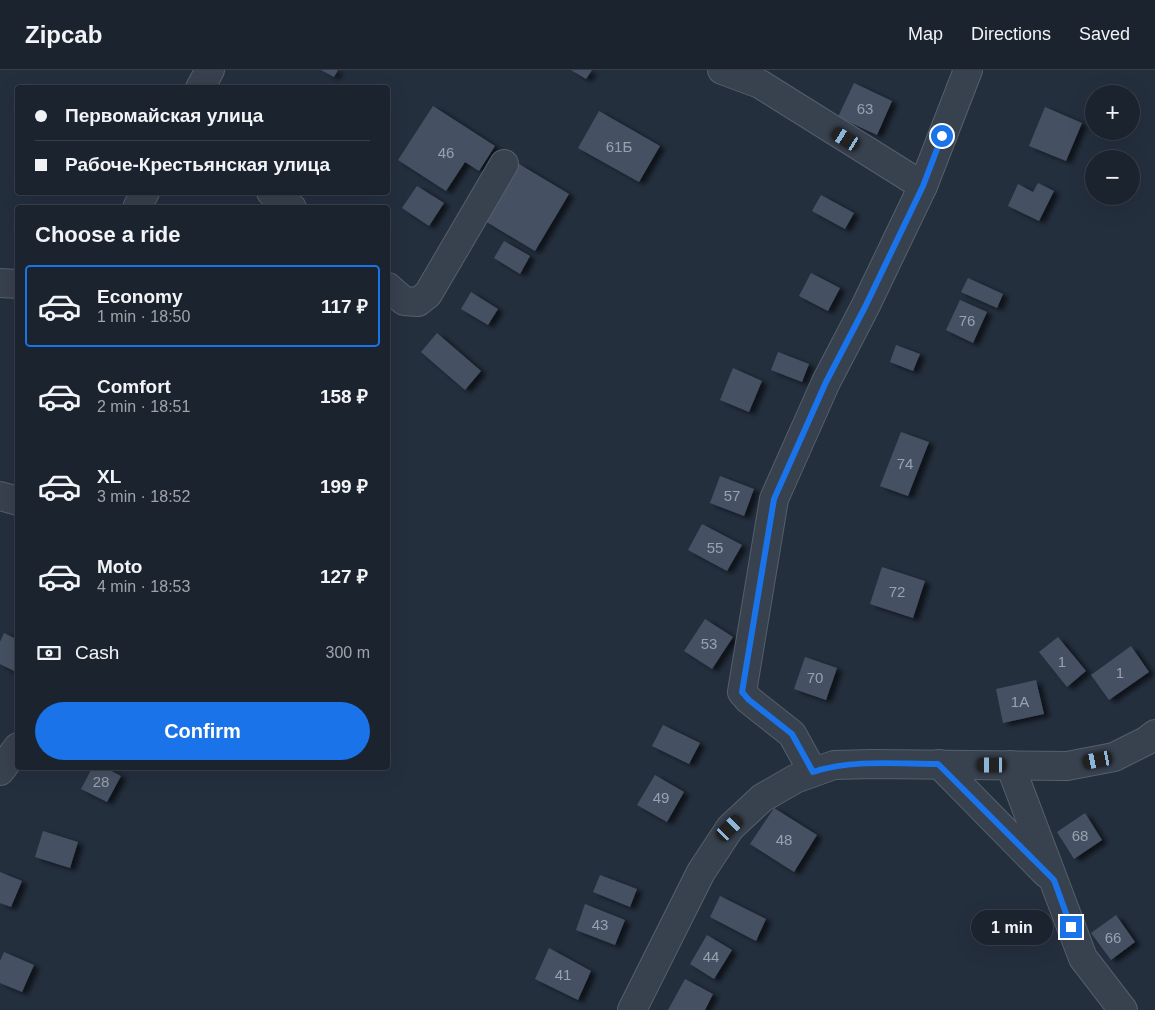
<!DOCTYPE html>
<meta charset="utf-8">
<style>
:root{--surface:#1b232e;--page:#242b36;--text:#f1f3f6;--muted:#a0a4aa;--line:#39404a;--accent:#1a73e8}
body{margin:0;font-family:Helvetica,sans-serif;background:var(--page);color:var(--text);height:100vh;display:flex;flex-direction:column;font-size:19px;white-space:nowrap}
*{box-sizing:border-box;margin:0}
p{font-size:16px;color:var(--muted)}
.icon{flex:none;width:28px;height:28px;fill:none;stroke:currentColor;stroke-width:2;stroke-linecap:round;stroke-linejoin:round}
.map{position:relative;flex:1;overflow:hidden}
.details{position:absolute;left:15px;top:135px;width:375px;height:565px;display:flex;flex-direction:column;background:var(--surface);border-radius:5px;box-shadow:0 5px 20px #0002,0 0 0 1px var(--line)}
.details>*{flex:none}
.top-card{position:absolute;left:15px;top:15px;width:375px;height:110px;border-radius:5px;box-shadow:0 5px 20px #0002,0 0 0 1px var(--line);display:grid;align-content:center;height:110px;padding:0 20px;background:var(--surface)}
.controls{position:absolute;left:1085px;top:15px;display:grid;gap:10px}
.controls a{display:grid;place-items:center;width:55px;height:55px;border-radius:50%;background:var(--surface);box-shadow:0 5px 20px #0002,0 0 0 1px var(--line);font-size:25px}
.end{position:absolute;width:22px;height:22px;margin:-11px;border:6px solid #1a73e8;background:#fff;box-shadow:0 0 0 2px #fff}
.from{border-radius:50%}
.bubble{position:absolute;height:35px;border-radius:18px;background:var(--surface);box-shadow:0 5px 20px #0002,0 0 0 1px var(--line);font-size:16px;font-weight:700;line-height:35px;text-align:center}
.car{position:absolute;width:15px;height:30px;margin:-15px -8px;border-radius:6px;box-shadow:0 0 4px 1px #0007;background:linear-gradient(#222 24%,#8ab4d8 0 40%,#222 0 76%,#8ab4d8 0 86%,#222 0)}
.top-card b{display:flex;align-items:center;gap:18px;height:48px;font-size:19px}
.top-card b+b{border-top:1px solid var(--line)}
.top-card i{width:12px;height:12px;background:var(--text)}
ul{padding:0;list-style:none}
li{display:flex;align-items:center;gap:15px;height:82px;margin:0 10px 8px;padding:0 10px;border:2px solid transparent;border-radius:5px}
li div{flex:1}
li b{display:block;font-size:19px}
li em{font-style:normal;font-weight:700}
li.current{border-color:var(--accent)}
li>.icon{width:45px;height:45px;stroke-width:1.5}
h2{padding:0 20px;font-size:22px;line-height:60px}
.pay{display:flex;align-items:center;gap:12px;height:55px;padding:0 20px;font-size:19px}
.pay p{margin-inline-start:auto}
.cta{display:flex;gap:10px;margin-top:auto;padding:10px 20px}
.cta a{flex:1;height:58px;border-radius:30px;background:var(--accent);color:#fff;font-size:20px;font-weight:700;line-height:58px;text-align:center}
header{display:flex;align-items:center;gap:30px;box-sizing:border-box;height:70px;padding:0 25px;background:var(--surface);border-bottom:1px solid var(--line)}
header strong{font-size:24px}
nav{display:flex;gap:28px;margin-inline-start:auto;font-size:18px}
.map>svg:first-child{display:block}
.building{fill:#455162;filter:url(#shadow)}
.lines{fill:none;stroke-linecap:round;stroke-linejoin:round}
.minor-casing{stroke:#565f6c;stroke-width:30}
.minor{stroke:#38414e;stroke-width:28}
.route{stroke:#1a73e8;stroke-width:6}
.labels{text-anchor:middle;stroke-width:4;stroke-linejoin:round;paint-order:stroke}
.number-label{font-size:15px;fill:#98a1af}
</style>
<header>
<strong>Zipcab</strong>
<nav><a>Map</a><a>Directions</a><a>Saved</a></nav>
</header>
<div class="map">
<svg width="1155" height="940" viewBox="0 0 1155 940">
<defs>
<filter id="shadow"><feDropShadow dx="5.5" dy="3" stdDeviation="2.5" flood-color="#0009"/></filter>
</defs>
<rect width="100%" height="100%" fill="#242f3e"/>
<g class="building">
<polygon points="321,0 338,0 334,7"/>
<polygon points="571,0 592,0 586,9"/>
<polygon points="854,13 892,31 877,65 838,47"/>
<polygon points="433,36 495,76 479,101 465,92 446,121 398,90"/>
<polygon points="1045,37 1082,53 1066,91 1029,76"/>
<polygon points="599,41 660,76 639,112 578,78"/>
<polygon points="519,94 569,124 535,181 485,151"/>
<polygon points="1038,113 1054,121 1039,151 1008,136 1018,114 1033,122"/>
<polygon points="417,116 444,133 429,156 402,138"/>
<polygon points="821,125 854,143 845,159 812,141"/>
<polygon points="504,171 530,186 520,204 494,188"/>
<polygon points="811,203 840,218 828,241 799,226"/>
<polygon points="968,208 1003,224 997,238 961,222"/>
<polygon points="471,222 498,239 488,255 461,239"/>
<polygon points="960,230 987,242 973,273 946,260"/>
<polygon points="437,263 481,301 465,320 421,282"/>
<polygon points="896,275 920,284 913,301 890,292"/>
<polygon points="778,282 809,294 802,312 771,300"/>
<polygon points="733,298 762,311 749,342 720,330"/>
<polygon points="901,362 929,372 908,426 880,416"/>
<polygon points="720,406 754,419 744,446 710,433"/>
<polygon points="702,454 742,475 727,501 688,480"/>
<polygon points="882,497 925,511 913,548 870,534"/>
<polygon points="705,549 733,567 712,599 684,581"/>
<polygon points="4,563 18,570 18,603 0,594 0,572"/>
<polygon points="1058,567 1086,601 1067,617 1039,582"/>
<polygon points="1131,576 1149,602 1109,630 1091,605"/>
<polygon points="805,587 837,598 826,630 794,619"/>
<polygon points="1036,610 1044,644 1003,653 996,619"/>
<polygon points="663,655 700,673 689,694 652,676"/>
<polygon points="92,698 106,698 121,706 107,732 81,719"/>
<polygon points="655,705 684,722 667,752 637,735"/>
<polygon points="774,738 817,765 794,802 750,774"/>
<polygon points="1085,743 1102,770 1074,789 1057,762"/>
<polygon points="43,761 78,772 70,798 35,787"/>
<polygon points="0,802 22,811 11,837 0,833"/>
<polygon points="600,805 637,819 630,837 593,822"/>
<polygon points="720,826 766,849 756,871 710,847"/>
<polygon points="585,834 625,850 615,875 576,860"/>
<polygon points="1116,845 1135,872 1111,890 1091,863"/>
<polygon points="707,865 732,880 714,909 690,894"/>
<polygon points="549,878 591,901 578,930 535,909"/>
<polygon points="4,882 34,895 22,922 0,913 0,891"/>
<polygon points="685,909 713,924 705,940 668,940"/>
</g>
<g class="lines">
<g class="minor-casing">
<g id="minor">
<polyline points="722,0 760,14 923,116"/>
<polyline points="200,18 210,0"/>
<polyline points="271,122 292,138"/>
<polyline points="137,138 145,122"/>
<polyline points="0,213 18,214"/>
<polyline points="388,217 404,231 418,232 428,224 504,94"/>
<polyline points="0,426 18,431"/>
<polyline points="939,694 1047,804"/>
<polyline points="1010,695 1083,888 1123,940"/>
<polyline points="0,701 18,677"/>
<polyline points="813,702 792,664 749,630 742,622 774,429 826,312 865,237 923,116 968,0"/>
<polyline points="632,940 701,802 730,758 762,728 795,709 834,695 872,694 1067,696 1114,687 1146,671 1155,664"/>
</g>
</g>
<use href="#minor" class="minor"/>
</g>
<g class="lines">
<path class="route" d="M942,66l-19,50 -58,121 -39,75 -52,117 -32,193 7,8 43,34 21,38c40,-13 84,-8 125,-8l116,116 17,47"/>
</g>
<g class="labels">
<g class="number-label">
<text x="865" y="44">63</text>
<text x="619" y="82">61Б</text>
<text x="446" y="88">46</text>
<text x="967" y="256">76</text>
<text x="905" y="399">74</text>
<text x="732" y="431">57</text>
<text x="715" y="483">55</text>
<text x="897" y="527">72</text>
<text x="709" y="579">53</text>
<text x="1062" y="597">1</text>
<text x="1120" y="608">1</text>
<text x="815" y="613">70</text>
<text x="1020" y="637">1А</text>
<text x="101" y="717">28</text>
<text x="661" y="733">49</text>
<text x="1080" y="771">68</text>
<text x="784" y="775">48</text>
<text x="600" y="860">43</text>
<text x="1113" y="873">66</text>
<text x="711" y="892">44</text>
<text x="563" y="910">41</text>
</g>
</g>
</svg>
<div class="controls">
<a>+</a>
<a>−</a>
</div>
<i class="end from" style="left:942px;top:66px"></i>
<i class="end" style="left:1071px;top:857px"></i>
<div class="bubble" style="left:971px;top:840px;width:82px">1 min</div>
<i class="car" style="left:846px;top:69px;rotate:301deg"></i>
<i class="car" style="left:1098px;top:690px;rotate:259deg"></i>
<i class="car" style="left:992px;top:695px;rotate:270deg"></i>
<i class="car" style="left:730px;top:758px;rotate:46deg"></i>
<div class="top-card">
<b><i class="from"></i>Первомайская улица</b>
<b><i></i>Рабоче-Крестьянская улица</b>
</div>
<section class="details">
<h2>Choose a ride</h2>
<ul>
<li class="current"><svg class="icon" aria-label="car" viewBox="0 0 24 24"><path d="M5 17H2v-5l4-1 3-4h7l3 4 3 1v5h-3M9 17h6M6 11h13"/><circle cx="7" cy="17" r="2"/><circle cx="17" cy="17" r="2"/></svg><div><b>Economy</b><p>1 min · 18:50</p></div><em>117 ₽</em></li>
<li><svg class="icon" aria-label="car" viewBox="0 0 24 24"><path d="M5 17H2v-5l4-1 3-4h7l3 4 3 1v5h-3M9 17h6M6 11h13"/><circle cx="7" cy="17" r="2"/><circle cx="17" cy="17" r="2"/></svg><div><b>Comfort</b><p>2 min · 18:51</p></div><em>158 ₽</em></li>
<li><svg class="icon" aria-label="car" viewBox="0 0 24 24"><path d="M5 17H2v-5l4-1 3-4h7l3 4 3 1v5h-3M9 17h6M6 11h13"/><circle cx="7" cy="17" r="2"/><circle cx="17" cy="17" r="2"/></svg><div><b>XL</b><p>3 min · 18:52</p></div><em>199 ₽</em></li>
<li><svg class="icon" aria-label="car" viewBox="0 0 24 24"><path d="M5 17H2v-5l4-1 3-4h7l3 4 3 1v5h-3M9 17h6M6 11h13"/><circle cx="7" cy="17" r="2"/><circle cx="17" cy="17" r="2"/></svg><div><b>Moto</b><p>4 min · 18:53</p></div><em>127 ₽</em></li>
</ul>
<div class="pay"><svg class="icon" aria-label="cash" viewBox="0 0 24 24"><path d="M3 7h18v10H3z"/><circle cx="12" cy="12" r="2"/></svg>Cash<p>300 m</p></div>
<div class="cta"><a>Confirm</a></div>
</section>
</div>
